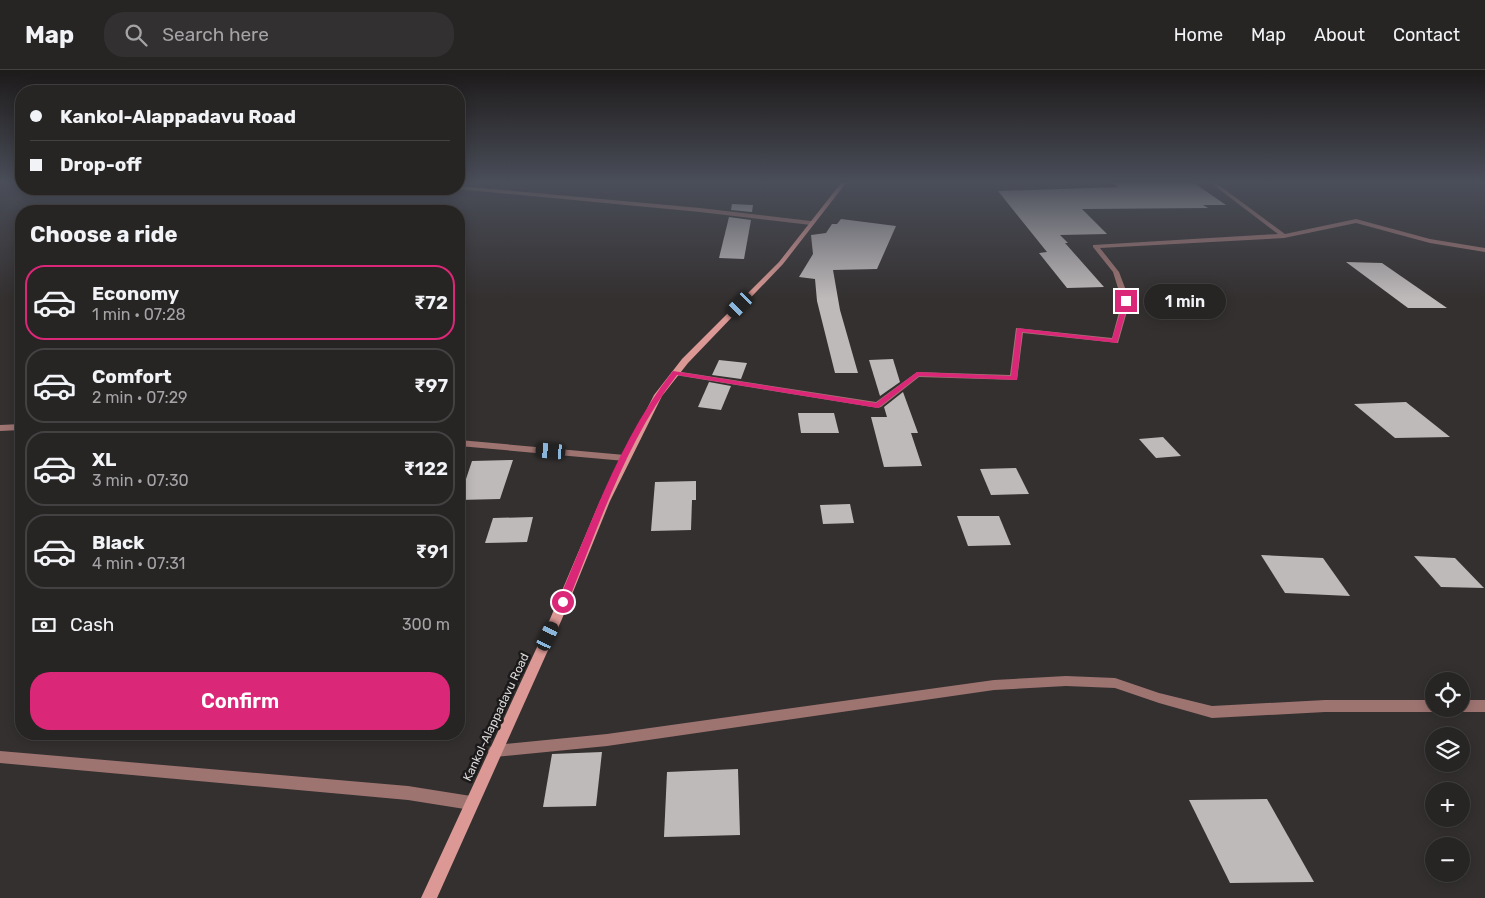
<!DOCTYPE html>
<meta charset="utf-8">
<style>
:root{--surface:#272424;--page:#333031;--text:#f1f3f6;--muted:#a4a4a6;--line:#434141;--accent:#db2777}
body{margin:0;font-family:Rubik,sans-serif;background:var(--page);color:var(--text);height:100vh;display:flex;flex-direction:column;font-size:19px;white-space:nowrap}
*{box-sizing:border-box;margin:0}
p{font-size:16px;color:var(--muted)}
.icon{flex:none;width:28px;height:28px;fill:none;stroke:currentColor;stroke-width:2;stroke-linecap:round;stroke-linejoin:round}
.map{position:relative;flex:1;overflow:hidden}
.drawer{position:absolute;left:15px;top:135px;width:450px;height:535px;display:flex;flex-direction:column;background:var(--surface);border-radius:20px;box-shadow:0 2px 12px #0003,0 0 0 1px var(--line)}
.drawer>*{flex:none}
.hud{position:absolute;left:15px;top:15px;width:450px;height:110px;border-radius:20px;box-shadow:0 2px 12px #0003,0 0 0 1px var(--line);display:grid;align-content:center;height:110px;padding:0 15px;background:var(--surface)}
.controls{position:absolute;left:1425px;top:602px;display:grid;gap:10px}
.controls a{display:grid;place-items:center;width:45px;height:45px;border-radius:50%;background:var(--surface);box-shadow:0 2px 12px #0003,0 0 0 1px var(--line);font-size:25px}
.end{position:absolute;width:22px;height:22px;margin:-11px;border:6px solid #db2777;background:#fff;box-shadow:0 0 0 2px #fff}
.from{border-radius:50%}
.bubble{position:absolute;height:35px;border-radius:18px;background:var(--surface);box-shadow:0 2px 12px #0003,0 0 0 1px var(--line);font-size:16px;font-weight:600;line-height:35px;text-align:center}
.car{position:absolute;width:15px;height:30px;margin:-15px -8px;border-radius:6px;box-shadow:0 0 4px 1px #0007;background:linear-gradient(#222 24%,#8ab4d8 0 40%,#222 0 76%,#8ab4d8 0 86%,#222 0)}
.hud b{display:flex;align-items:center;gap:18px;height:48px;font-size:19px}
.hud b+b{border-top:1px solid var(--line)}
.hud i{width:12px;height:12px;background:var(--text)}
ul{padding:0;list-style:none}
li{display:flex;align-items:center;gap:15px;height:75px;margin:0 10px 8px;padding:0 5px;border:2px solid var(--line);border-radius:20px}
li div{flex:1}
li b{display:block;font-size:19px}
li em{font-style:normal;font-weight:600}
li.selected{border-color:var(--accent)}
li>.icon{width:45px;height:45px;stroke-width:1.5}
h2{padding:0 15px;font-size:22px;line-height:60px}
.pay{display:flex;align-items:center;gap:12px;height:55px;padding:0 15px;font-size:19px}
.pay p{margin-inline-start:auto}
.cta{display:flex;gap:10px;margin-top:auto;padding:10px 15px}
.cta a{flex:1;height:58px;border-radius:20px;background:var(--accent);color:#fff;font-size:20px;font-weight:600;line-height:58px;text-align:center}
header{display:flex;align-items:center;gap:30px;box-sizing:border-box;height:70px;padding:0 25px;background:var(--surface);border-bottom:1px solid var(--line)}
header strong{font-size:24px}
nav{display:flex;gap:28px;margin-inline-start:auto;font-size:18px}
.search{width:350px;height:45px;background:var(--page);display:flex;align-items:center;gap:12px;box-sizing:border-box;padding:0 18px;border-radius:20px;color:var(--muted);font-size:19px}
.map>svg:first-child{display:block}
.building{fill:#bfbaba}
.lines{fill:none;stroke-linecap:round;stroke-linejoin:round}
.minor{fill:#9e7471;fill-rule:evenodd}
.secondary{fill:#db9894;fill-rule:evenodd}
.route{fill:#db2777}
.labels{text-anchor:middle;stroke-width:5;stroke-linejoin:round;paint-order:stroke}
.street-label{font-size:12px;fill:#dbd8d8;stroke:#1b1919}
</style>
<header>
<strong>Map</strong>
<div class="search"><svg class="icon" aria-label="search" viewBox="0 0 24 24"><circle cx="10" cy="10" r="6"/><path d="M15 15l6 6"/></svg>Search here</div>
<nav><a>Home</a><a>Map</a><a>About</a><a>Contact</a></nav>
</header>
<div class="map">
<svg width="1485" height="828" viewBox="0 0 1485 828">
<rect width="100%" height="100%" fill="#343030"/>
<g class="building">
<polygon points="1113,113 1194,113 1226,135 1203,135 1208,138 1082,139 1107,164 1060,165 1068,173 1065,173 1104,217 1067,218 1039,183 1047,182 998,121 1118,117"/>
<polygon points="732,134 753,135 752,142 731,140"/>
<polygon points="729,147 751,150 744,189 719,188"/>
<polygon points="841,149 896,156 877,199 833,200 840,240 858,303 835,303 817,231 815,209 799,207 813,184 811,165 826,163 832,154 837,154"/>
<polygon points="1346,192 1382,193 1447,238 1408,238"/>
<polygon points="893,289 900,312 880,326 869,290"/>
<polygon points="719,290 747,293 741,309 712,305"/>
<polygon points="709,312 731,316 721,340 698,337"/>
<polygon points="903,322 918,363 911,363 922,396 884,397 871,347 887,347 884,337"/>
<polygon points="1406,332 1450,367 1395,368 1354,334"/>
<polygon points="798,343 834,343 839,363 801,363"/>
<polygon points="1163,367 1181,386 1156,388 1139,369"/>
<polygon points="513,390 500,429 459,430 472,391"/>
<polygon points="1016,398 1029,424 991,425 980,399"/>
<polygon points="696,411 696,430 692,430 691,460 651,461 655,412"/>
<polygon points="850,434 854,453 823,454 820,435"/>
<polygon points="957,446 999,446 1011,475 968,476"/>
<polygon points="533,447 527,472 485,473 493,448"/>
<polygon points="1261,485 1323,488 1350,526 1285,523"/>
<polygon points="1414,486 1455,488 1484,518 1441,517"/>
<polygon points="602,682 596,736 543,737 552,684"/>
<polygon points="738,699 740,765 664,767 667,702"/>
<polygon points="1267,729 1314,812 1230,813 1189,730"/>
</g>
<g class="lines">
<g class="minor">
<polygon points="1211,113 1216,113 1285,164 1356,149 1430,169 1485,178 1485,182 1430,173 1356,153 1284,168 1100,178 1119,202 1130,231 1118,273 1023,263 1017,310 919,307 881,337 878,338 675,305 671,303 675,301 876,332 917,302 1010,305 1016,258 1112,268 1122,231 1113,202 1093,177 1093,175 1278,164"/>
<polygon points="459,116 700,138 811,151 814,153 811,155 700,142 457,119"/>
<polygon points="21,354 21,360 0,361 0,355"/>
<polygon points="459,370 625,385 630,388 625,391 459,376"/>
<polygon points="1066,606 1115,608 1159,623 1212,636 1325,630 1434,630 1434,639 1439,639 1434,642 1325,642 1212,648 1159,633 1115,618 1066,616 994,620 607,676 495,687 490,685 488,681 490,677 495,675 607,664 994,610"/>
<polygon points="1461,630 1485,630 1485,642 1461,642 1456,640 1456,639 1461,639"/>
<polygon points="0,681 408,716 471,726 476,728 478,733 476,738 471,740 408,730 0,693"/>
</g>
<polygon class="secondary" points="841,113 846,113 783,194 688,293 662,326 610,431 562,549 437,828 421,828 550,549 600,431 654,325 682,289 779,192"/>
</g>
<linearGradient id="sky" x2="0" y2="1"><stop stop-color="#1d1a1a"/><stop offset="0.49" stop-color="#4a4e59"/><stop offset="1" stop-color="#4a4e59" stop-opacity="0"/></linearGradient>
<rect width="1485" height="229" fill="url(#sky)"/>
<path class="route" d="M1124,230l5,1 -12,42 -95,-11 -5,48 -98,-4 -41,32 -201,-33c-50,64 -79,152 -109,227l-5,4 -5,-4c33,-78 62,-164 115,-231l203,32 41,-31 94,4 6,-48 95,11z"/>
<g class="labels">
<g class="street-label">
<text transform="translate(496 647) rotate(-65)" y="4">Kankol-Alappadavu Road</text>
</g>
</g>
</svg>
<div class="controls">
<a><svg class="icon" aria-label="locate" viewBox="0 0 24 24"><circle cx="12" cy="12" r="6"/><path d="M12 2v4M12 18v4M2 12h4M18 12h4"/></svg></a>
<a><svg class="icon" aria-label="layers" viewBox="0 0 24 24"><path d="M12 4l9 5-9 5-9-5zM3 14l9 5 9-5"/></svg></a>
<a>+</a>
<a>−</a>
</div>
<i class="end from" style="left:563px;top:532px"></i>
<i class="end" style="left:1126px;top:231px"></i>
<div class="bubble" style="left:1144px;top:214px;width:82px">1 min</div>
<i class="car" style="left:740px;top:235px;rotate:224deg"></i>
<i class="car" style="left:551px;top:381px;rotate:275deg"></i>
<i class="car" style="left:548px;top:566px;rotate:25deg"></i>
<div class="hud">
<b><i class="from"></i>Kankol-Alappadavu Road</b>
<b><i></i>Drop-off</b>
</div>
<section class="drawer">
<h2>Choose a ride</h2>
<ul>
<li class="selected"><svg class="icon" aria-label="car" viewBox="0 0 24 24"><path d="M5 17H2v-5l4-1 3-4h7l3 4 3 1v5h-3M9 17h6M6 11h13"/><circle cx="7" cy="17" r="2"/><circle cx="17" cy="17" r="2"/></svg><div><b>Economy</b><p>1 min · 07:28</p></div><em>₹72</em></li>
<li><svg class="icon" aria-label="car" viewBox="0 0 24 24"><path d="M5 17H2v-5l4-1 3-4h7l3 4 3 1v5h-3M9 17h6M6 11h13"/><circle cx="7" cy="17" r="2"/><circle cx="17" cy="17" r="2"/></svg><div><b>Comfort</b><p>2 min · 07:29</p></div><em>₹97</em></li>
<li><svg class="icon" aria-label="car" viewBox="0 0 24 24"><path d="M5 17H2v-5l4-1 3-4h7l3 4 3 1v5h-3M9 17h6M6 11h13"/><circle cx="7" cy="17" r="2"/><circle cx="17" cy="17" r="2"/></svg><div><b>XL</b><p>3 min · 07:30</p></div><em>₹122</em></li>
<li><svg class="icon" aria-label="car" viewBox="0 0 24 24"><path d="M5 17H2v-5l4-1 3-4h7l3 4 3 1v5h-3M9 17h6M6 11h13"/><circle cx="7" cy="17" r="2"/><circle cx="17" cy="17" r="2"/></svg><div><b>Black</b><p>4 min · 07:31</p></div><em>₹91</em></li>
</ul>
<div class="pay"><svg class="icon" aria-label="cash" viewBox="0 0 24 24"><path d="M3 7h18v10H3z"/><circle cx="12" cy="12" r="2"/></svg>Cash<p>300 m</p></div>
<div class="cta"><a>Confirm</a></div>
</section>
</div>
